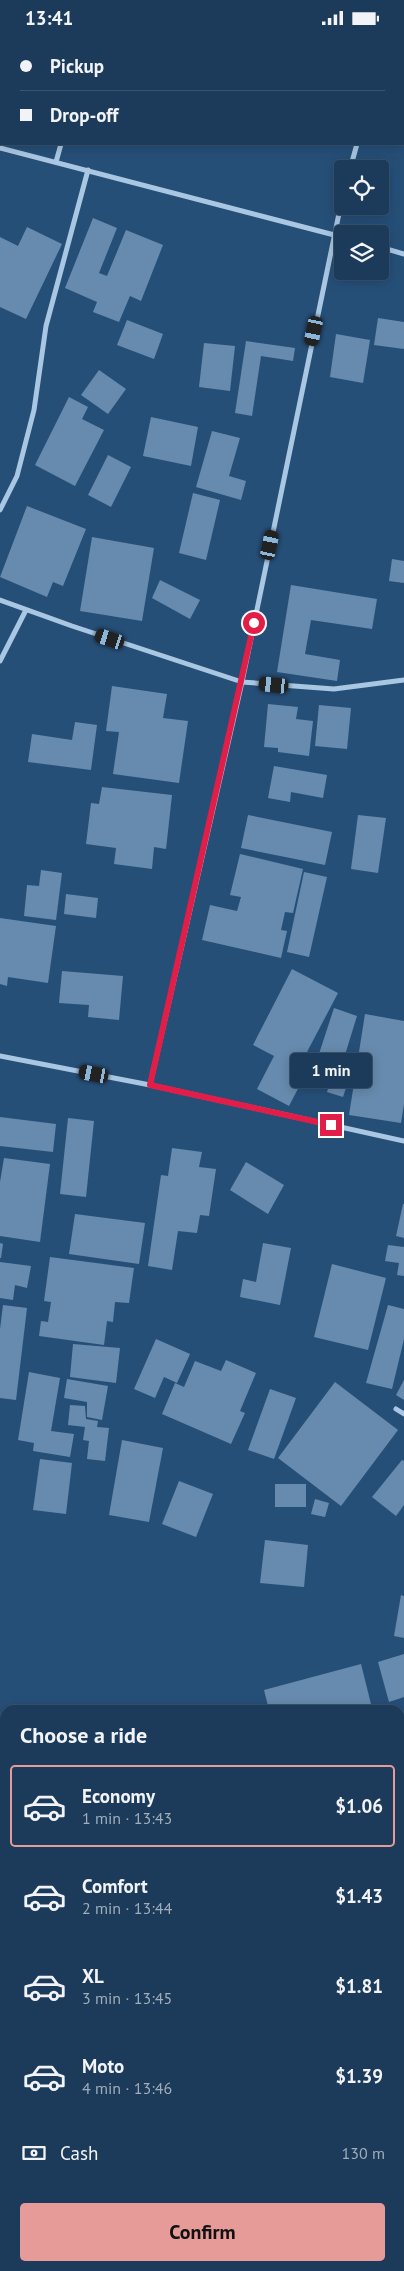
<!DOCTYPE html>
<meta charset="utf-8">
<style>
:root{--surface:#1c3b5a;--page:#294663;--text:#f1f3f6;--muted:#a0adbb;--line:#3a5570;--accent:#e69b98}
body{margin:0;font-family:"PT Sans",sans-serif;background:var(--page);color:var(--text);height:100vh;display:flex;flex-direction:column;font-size:19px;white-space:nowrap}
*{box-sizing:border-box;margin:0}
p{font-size:16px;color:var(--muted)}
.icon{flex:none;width:28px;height:28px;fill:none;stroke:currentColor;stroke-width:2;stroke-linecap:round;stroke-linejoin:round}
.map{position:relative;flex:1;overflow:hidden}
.panel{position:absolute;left:0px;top:1670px;width:405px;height:566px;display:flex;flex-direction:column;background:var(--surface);border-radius:15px 15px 0 0;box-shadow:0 2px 12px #0003,0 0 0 1px var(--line)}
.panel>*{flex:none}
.banner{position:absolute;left:0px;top:0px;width:405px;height:110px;box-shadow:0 2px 12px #0003,0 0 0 1px var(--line);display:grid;align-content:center;height:110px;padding:0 20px;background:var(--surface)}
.buttons{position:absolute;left:334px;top:125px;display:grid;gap:10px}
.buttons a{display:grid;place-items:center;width:55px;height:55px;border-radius:5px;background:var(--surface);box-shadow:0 2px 12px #0003,0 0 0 1px var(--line);font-size:25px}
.end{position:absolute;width:22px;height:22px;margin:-11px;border:6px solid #e11d48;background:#fff;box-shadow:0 0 0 2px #fff}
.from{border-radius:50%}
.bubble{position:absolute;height:35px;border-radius:5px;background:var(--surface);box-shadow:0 2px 12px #0003,0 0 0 1px var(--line);font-size:16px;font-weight:700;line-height:35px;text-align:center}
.car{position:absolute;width:15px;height:30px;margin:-15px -8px;border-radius:6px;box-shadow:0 0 4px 1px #0007;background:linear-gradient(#222 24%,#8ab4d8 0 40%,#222 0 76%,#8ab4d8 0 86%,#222 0)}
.banner b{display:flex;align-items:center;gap:18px;height:48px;font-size:19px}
.banner b+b{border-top:1px solid var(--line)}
.banner i{width:12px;height:12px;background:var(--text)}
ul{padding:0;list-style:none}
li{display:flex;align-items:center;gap:15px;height:82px;margin:0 10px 8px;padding:0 10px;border:2px solid transparent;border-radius:5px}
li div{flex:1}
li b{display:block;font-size:19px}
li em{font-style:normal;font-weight:700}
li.current{border-color:var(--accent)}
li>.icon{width:45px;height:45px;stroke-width:1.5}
h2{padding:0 20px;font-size:22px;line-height:60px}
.pay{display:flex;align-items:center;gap:12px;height:55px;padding:0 20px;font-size:19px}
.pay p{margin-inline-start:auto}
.cta{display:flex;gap:10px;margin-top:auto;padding:10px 20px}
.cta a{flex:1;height:58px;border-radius:5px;background:var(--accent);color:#111;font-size:20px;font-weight:700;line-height:58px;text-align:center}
.status{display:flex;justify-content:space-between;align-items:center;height:35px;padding:0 25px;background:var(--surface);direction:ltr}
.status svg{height:14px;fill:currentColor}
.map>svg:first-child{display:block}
.green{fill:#3a6a95}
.building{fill:#678bae}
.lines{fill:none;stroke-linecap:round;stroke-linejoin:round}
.minor{stroke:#a9c7e3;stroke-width:5}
.secondary{stroke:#d1e2f3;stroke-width:10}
.route{stroke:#e11d48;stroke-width:6}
</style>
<div class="status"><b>13:41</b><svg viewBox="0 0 49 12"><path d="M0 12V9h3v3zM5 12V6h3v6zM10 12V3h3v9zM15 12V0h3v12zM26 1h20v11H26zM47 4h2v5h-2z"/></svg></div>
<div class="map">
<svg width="404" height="2236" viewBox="0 0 404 2236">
<rect width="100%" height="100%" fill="#264f78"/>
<polygon class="green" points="404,1791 404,2236 0,2236 0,1947 5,1943 5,2231 400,2231 400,1792"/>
<g class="building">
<polygon points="93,183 117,193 99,238 107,241 126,195 163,210 141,266 130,261 119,287 93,277 97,267 65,253"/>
<polygon points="27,192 62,209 26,284 0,272 0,202 18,211"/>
<polygon points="378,283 404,287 404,314 374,310"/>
<polygon points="127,285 163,299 154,324 117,310"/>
<polygon points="336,299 370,305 363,348 330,342"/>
<polygon points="246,306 295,313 293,326 261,321 252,381 235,378"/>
<polygon points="204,308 235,311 230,356 199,352"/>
<polygon points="99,335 126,354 108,379 81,360"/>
<polygon points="69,362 88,372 82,384 104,395 75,451 35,430"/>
<polygon points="151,382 198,392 191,431 143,421"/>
<polygon points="212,396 240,403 229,441 246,446 241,465 196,452"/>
<polygon points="108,420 131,432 111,472 88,460"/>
<polygon points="193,458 220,465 206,525 179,518"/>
<polygon points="27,471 86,494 63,551 53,547 47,562 0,542"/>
<polygon points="92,502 154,513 142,586 80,576"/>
<polygon points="392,524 404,526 404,548 389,546"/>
<polygon points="160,545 200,565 190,584 152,563"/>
<polygon points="291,550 377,564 372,594 311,585 305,619 340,625 337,646 277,637"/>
<polygon points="112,651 167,659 163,683 188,686 179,748 113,739 119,697 106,696"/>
<polygon points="268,669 298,672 296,684 313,686 309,721 278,717 278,713 264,712"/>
<polygon points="319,670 351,673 347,714 315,711"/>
<polygon points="75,687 97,690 91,735 28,727 32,699 72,705"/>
<polygon points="274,731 327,740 323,763 291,757 290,767 268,763"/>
<polygon points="102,752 172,760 166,814 154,812 152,834 114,829 116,813 86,809 91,768 99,769"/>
<polygon points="248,780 332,797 325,830 241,813"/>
<polygon points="358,780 386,783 378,838 351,834"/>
<polygon points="240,819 303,834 293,878 285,877 281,895 287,896 281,923 202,905 210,870 237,876 241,862 230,860"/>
<polygon points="41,835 62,838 56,885 24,881 27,850 39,851"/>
<polygon points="304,837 327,842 309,922 287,917"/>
<polygon points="66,859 98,863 96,883 64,879"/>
<polygon points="0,883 56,891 48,948 8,942 7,951 0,949"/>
<polygon points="292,934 338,958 307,1017 315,1021 289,1071 257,1054 274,1021 253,1010"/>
<polygon points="62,936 123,941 119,985 88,982 89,970 59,968"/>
<polygon points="334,973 357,981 340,1036 316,1028"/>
<polygon points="365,979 404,986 404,1069 401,1088 349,1080"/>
<polygon points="314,1033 328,1039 321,1053 308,1048"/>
<polygon points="334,1036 350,1041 343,1062 327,1057"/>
<polygon points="0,1082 56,1089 53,1117 0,1111"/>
<polygon points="68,1083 94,1086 86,1162 60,1159"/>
<polygon points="172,1113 202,1117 199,1132 216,1134 209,1181 200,1180 197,1198 178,1196 172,1235 148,1231 161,1140 168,1141"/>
<polygon points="4,1123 50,1129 40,1207 0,1201 0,1147"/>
<polygon points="246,1127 284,1150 268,1179 230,1155"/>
<polygon points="403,1169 404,1169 404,1203 396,1201"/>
<polygon points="75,1179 145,1188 139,1229 69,1219"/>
<polygon points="0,1208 3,1209 1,1223 0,1223"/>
<polygon points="263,1208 291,1213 280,1270 240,1262 243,1244 256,1247"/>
<polygon points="388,1210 404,1212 404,1241 397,1240 399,1228 385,1226"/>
<polygon points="50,1222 134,1233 129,1268 115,1267 113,1287 107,1286 104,1310 39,1301 41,1286 48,1287 51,1267 44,1266"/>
<polygon points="0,1227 31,1231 27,1253 15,1250 13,1265 0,1263"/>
<polygon points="332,1229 386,1243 368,1315 314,1302"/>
<polygon points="3,1270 27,1273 16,1365 0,1363 0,1294"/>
<polygon points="388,1270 404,1274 404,1304 392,1354 366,1348"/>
<polygon points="156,1304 190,1319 177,1348 164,1342 155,1363 134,1354"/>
<polygon points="73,1309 120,1313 116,1348 70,1342"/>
<polygon points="226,1325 256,1338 240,1376 245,1378 231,1409 162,1379 175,1348 184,1352 195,1326 221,1336"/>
<polygon points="29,1337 60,1343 51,1396 74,1399 70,1422 33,1416 34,1408 18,1405"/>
<polygon points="67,1344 108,1351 102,1385 87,1382 87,1367 64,1363"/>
<polygon points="404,1345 404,1365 396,1360"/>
<polygon points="335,1347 398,1395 341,1471 278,1423"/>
<polygon points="270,1354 296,1363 274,1424 248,1415"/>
<polygon points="70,1370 85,1371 86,1384 98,1386 97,1392 109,1393 105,1426 87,1424 89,1406 83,1405 85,1392 68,1390"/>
<polygon points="122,1405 163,1413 149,1487 109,1480"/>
<polygon points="40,1424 72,1428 66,1479 33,1475"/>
<polygon points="402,1425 404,1426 404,1470 396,1481 372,1462"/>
<polygon points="179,1446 213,1459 196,1502 162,1489"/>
<rect x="275" y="1449" width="31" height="23"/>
<polygon points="315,1464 329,1468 325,1482 311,1479"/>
<polygon points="265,1505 308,1510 304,1552 260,1548"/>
<polygon points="401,1560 404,1561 404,1603 394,1601"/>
<polygon points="404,1619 404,1662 389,1667 378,1627"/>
<polygon points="361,1629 371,1669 349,1675 269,1675 264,1655"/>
<polygon points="5,1772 5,1800 0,1803 0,1775"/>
<polygon points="5,1802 5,1846 0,1849 0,1805"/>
<polygon points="404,1909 404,1949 400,1950 400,1910"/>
<polygon points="400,2001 404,2002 402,2044 400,2043"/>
<polygon points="48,2231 98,2231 100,2232 99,2236 46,2236"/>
<polygon points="171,2231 213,2231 229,2235 169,2236"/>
</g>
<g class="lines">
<g class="minor">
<polyline points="93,1 94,0"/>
<polyline points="384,1 385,0"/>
<polyline points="0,113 342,202"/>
<polyline points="56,127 61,109"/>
<polyline points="350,134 357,109"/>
<polyline points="380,212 404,219"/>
<polyline points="0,475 17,441 34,375 46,291 88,135"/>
<polyline points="0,565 72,591 242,647 334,654 404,645"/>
<polyline points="0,626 26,575"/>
<polyline points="0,1021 150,1050 404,1106"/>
<polyline points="150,1050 242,647 342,164"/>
<polyline points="396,1374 404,1379"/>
</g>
<g class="secondary">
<polyline points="400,1708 404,1707"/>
<polyline points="0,1893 5,1890"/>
</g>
</g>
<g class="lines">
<polyline class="route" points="254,588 150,1050 331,1090"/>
</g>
</svg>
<div class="buttons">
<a><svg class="icon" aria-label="locate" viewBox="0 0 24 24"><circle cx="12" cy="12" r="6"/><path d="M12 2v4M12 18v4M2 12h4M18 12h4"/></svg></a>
<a><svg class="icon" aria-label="layers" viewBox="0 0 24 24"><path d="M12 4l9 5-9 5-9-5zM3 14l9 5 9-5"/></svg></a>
</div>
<i class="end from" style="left:254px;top:588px"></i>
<i class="end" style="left:331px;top:1090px"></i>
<div class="bubble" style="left:290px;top:1018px;width:82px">1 min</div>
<i class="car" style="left:314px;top:296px;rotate:192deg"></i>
<i class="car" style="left:270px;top:510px;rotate:12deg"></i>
<i class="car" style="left:110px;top:604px;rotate:288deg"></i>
<i class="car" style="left:274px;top:650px;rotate:276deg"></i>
<i class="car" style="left:94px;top:1039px;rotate:281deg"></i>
<div class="banner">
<b><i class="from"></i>Pickup</b>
<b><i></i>Drop-off</b>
</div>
<section class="panel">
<h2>Choose a ride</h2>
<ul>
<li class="current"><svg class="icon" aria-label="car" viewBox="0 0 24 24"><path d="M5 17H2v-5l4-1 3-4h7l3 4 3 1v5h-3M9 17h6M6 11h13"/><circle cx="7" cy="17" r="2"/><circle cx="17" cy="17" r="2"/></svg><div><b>Economy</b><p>1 min · 13:43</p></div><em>$1.06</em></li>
<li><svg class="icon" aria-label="car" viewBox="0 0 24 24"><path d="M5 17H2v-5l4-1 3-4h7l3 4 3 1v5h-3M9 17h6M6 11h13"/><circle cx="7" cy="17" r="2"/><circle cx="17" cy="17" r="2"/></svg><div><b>Comfort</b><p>2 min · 13:44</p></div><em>$1.43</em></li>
<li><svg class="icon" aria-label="car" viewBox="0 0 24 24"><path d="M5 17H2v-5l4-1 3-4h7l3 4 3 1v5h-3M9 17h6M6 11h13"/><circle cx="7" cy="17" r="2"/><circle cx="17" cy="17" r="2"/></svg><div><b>XL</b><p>3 min · 13:45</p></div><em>$1.81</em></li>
<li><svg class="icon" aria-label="car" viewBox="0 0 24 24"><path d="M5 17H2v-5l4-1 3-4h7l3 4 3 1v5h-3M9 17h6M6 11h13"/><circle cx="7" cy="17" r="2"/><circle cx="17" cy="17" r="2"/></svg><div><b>Moto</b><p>4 min · 13:46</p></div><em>$1.39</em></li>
</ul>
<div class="pay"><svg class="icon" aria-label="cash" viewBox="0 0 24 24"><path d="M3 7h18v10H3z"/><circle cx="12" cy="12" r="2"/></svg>Cash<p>130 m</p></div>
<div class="cta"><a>Confirm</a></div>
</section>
</div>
